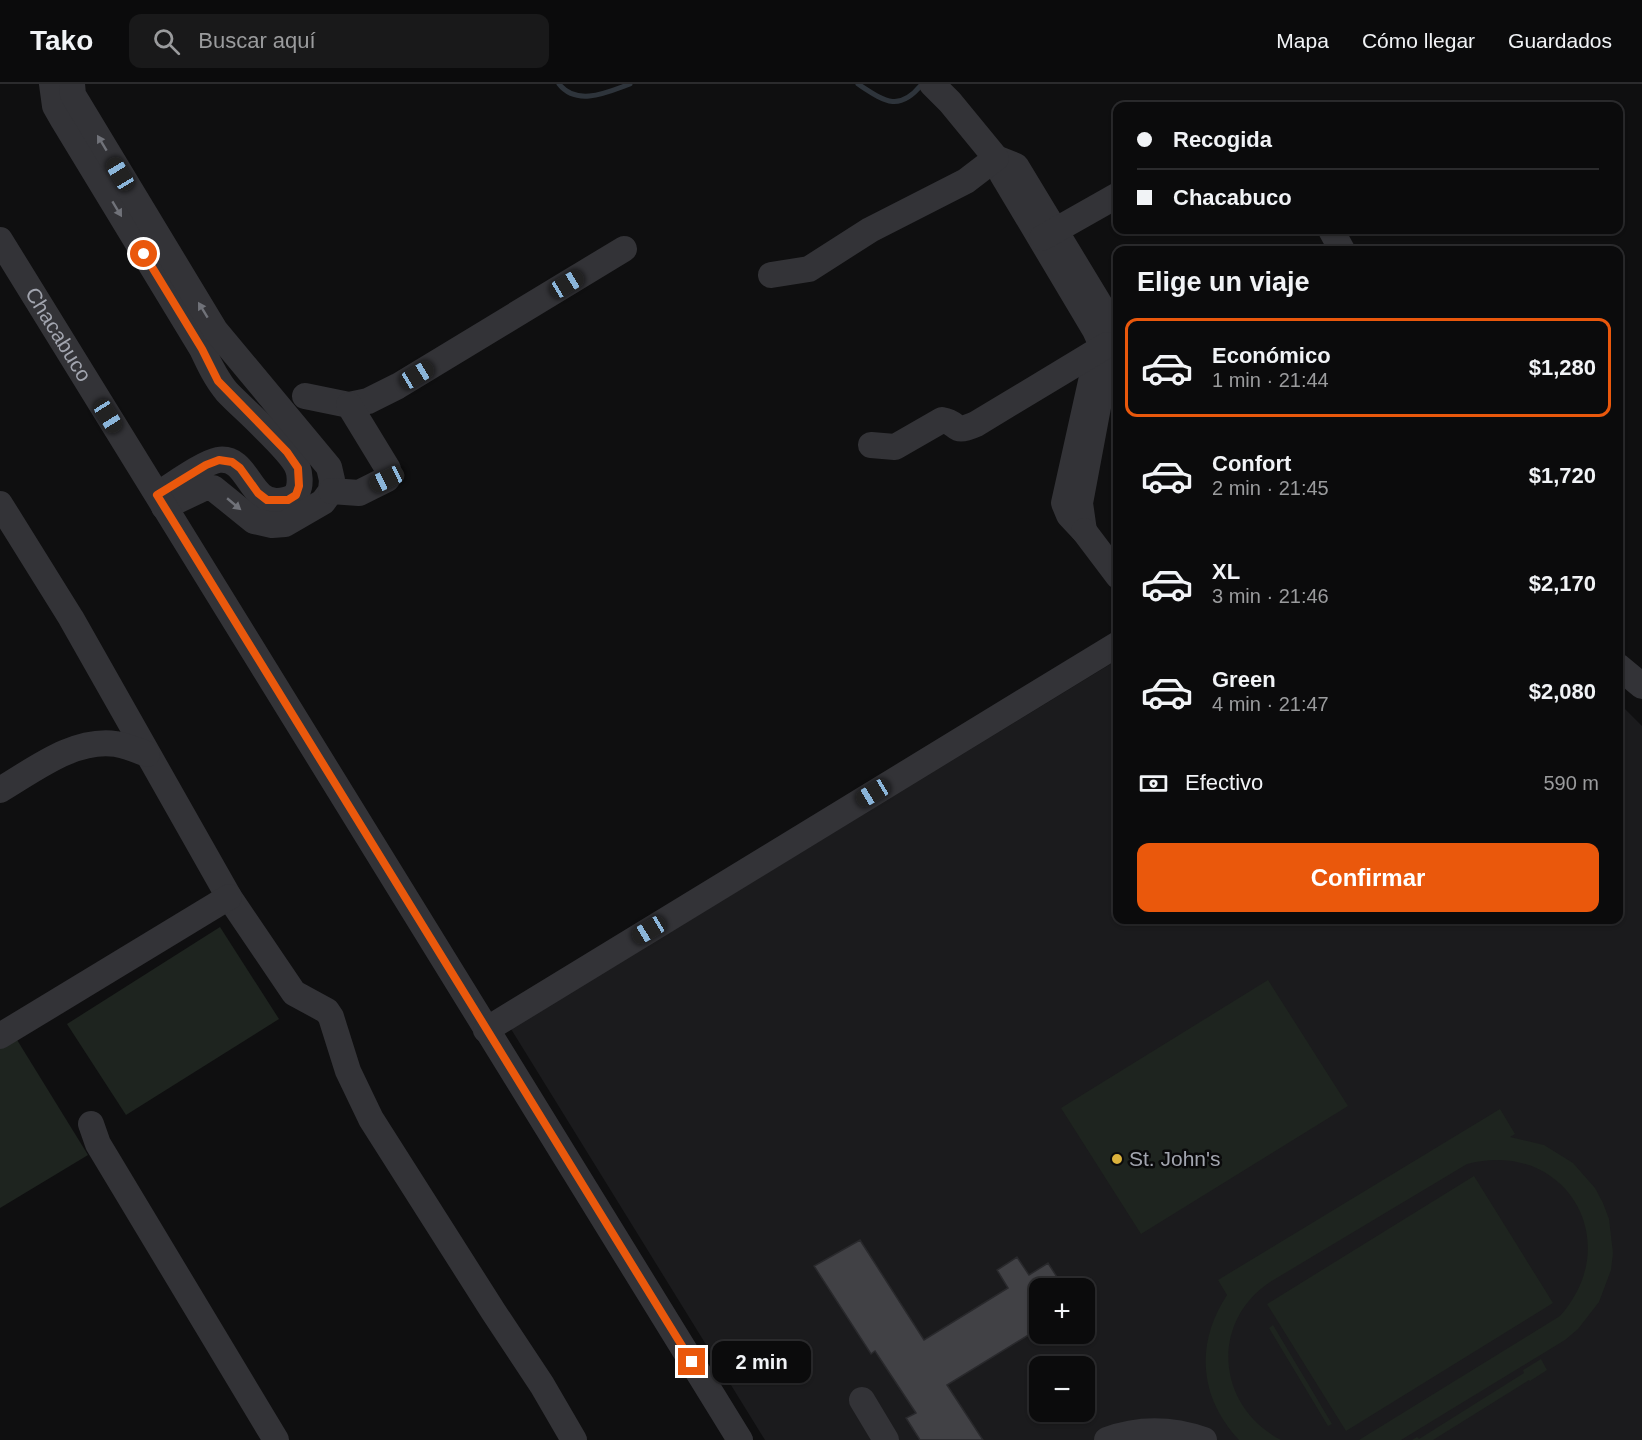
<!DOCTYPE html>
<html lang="es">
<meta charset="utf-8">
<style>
:root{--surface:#0b0b0c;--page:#19191a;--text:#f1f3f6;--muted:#9a9b9d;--line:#2b2b2d;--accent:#ea580c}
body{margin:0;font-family:Helvetica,sans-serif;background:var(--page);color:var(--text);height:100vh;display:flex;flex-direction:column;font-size:22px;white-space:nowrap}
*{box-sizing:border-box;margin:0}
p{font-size:20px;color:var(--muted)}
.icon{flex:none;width:33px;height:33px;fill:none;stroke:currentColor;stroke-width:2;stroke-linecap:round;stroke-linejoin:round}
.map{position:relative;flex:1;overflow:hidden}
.details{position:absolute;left:1113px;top:162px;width:510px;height:678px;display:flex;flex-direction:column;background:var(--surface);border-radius:12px;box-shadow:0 2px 4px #0004,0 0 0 2px var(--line)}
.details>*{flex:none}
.top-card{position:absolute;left:1113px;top:18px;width:510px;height:132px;border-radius:12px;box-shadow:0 2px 4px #0004,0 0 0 2px var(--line);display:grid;align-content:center;height:132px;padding:0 24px;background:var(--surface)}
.tools{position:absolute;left:1029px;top:1194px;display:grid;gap:12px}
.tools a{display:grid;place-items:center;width:66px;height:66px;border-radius:12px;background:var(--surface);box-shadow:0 2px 4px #0004,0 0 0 2px var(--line);font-size:30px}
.end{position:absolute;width:27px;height:27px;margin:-14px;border:8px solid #ea580c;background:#fff;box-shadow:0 0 0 3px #fff}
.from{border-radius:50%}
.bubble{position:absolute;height:42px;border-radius:12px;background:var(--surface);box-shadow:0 2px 4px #0004,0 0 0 2px var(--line);font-size:20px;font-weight:600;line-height:42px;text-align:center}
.car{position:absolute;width:18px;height:36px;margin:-18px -9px;border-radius:8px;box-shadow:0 0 4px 2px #0007;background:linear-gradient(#222 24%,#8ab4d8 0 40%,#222 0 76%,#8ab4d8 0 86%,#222 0)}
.top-card b{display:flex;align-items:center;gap:21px;height:57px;font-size:22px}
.top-card b+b{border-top:2px solid var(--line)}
.top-card i{width:15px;height:15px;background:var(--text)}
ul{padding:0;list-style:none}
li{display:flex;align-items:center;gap:18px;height:99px;margin:0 12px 9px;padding:0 12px;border:3px solid transparent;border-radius:12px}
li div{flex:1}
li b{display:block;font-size:22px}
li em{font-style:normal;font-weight:600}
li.current{border-color:var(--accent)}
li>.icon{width:54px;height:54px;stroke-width:1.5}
h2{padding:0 24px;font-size:27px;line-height:72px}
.pay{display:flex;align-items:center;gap:15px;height:66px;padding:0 24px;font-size:22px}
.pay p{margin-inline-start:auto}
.cta{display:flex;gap:12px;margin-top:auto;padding:12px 24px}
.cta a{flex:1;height:69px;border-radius:12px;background:var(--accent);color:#fff;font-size:24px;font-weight:600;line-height:69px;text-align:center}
header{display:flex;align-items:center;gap:36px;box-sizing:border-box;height:84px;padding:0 30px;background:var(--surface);border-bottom:2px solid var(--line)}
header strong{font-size:28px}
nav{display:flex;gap:33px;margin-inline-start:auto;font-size:21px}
.search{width:420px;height:54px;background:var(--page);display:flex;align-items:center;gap:15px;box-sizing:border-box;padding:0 21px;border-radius:12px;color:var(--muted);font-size:22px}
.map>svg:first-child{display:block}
.built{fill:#1b1b1d;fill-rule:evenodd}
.green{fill:#1e241f}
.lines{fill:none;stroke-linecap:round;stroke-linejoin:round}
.stream{stroke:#2e343b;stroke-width:5}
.building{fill:#414145;stroke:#29292c;stroke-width:1.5}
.minor{stroke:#333337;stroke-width:26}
.oneway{fill:#707279}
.route{stroke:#ea580c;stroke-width:8}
.poi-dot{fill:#dbb23c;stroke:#0a0a0b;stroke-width:2}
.labels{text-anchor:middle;stroke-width:5;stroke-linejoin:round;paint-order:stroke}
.street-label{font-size:21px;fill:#a2a5af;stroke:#0a0a0b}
.poi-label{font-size:21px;fill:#a2a5af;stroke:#0a0a0b;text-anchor:start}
</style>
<header>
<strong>Tako</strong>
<div class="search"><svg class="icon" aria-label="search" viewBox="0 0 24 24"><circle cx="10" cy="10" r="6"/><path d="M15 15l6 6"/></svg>Buscar aquí</div>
<nav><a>Mapa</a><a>Cómo llegar</a><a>Guardados</a></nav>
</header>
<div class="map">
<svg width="1642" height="1356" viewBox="0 0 1642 1356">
<rect width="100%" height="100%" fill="#0f0f10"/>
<path class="built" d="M1117,576l1,260h500l1,-217 23,23v714h-877l-254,-411zM1040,1204h44v46h-44zM1040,1282h44v46h-44z"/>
<g class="green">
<polygon points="220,843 279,935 126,1031 67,940"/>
<polygon points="1268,896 1348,1022 1141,1150 1061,1024"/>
<polygon points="14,951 88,1071 0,1124 0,960"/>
<path d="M1500,1025l15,25 -5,3 34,8 29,18 22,25 8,15 6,16 4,34 -2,17 -12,32 -21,27 -13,11 -164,100h-42l201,-124c67,-75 4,-178 -93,-152l-197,118c-61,41 -53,125 11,158h-42c-40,-43 -44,-96 -12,-145l-9,-15z"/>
<polygon points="1474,1092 1553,1219 1346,1347 1267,1220"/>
<polygon points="1273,1241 1332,1340 1328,1342 1269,1244"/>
<polygon points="1541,1275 1547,1286 1530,1297 1529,1296 1433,1356 1412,1356 1417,1353 1419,1355 1524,1289 1523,1286"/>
</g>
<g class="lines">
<g class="stream">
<path d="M559,0c18,23 49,8 71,0"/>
<path d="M858,0c26,17 41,29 64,0"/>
</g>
</g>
<polygon class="building" points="860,1156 924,1256 1008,1204 997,1186 1017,1173 1029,1191 1048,1179 1064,1204 1040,1204 1040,1244 947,1301 983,1356 920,1356 906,1334 916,1329 875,1267 871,1270 814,1182"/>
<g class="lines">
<g class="minor">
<path d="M52,0l3,22 8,14 139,229c7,15 14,30 25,43 15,16 66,60 71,77 2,5 2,14 1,18 -2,11 -11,13 -21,14 -29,2 -30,-46 -60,-41 -15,3 -45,25 -60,34"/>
<polyline points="72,0 73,11 215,246 329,383 332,396 331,407 323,418 285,440 272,441 254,437 213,404 204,404 164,423"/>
<polygon points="996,74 1016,82 1105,229 1110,242 1110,259 1080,419 1084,447 1069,431 1064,419 1100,257 1095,246 1002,90"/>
<polyline points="1331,146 1342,166"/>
<polyline points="1042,154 1118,111"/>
<path id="s1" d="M0,156l740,1200"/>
<polyline points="771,191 809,185 870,146 966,97 996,74 950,18 932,0"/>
<polyline points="305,312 349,321 368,317 398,302 624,165"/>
<path d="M871,361l24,2 47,-27c19,3 9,15 34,4l131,-79"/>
<polyline points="331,407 359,409 387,395 388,385 349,321"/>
<polyline points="0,420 71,534 229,813 294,909 327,927 331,933 348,987 371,1035 493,1227 542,1301 574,1356"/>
<polyline points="1084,447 1118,492"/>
<polyline points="1618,582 1642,602"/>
<path d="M0,706c34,-20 74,-52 116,-46 11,2 21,6 31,10"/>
<polyline points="486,946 1118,560"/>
<polyline points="0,952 229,813"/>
<polyline points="91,1040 98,1060 276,1356"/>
<polyline points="862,1316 886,1356"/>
<path d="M1107,1356c32,-12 65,-11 97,0"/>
</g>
</g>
<defs><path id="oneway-solid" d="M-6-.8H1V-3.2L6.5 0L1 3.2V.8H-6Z" transform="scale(1.5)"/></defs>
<g class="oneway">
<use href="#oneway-solid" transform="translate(102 59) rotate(-121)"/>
<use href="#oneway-solid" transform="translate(117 125) rotate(59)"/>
<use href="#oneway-solid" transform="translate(203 226) rotate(-121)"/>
<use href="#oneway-solid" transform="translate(234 420) rotate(40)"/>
</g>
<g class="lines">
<polyline class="route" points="144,170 202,265 218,297 287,368 298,384 299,402 296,411 288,416 267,416 258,409 240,384 232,378 219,376 206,381 157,411 692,1278"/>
</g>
<circle class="poi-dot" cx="1117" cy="1075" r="6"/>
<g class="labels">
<g class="street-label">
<text dy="7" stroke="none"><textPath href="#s1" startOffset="111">Chacabuco</textPath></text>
</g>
<g class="poi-label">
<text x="1129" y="1082">St. John's</text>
</g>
</g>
</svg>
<div class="tools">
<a>+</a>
<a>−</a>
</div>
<i class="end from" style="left:144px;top:170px"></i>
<i class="end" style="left:692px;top:1278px"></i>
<div class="bubble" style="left:712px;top:1257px;width:99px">2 min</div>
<i class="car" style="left:120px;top:90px;rotate:329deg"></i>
<i class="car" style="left:567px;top:200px;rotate:59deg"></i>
<i class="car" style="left:417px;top:291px;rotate:59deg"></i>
<i class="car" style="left:108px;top:332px;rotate:148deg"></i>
<i class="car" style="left:387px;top:395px;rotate:245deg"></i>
<i class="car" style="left:873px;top:709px;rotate:239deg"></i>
<i class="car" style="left:649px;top:846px;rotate:239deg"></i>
<div class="top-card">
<b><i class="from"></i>Recogida</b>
<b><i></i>Chacabuco</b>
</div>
<section class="details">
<h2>Elige un viaje</h2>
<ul>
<li class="current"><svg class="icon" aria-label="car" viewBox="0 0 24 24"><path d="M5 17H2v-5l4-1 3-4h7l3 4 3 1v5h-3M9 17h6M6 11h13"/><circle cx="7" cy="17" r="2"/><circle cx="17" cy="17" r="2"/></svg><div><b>Económico</b><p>1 min · 21:44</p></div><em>$1,280</em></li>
<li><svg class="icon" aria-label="car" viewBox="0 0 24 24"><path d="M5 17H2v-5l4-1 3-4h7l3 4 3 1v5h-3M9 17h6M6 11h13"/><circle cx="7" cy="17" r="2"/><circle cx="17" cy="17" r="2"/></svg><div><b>Confort</b><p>2 min · 21:45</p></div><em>$1,720</em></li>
<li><svg class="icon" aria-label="car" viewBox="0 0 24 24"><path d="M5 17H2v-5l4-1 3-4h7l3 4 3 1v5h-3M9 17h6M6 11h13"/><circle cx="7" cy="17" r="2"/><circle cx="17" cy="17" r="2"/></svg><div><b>XL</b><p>3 min · 21:46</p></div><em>$2,170</em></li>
<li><svg class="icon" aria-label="car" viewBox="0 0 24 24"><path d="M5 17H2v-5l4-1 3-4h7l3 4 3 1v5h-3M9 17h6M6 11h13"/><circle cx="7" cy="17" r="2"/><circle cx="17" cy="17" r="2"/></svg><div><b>Green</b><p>4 min · 21:47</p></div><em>$2,080</em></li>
</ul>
<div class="pay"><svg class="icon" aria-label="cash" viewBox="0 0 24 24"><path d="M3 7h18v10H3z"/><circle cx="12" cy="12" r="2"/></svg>Efectivo<p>590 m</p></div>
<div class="cta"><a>Confirmar</a></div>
</section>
</div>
